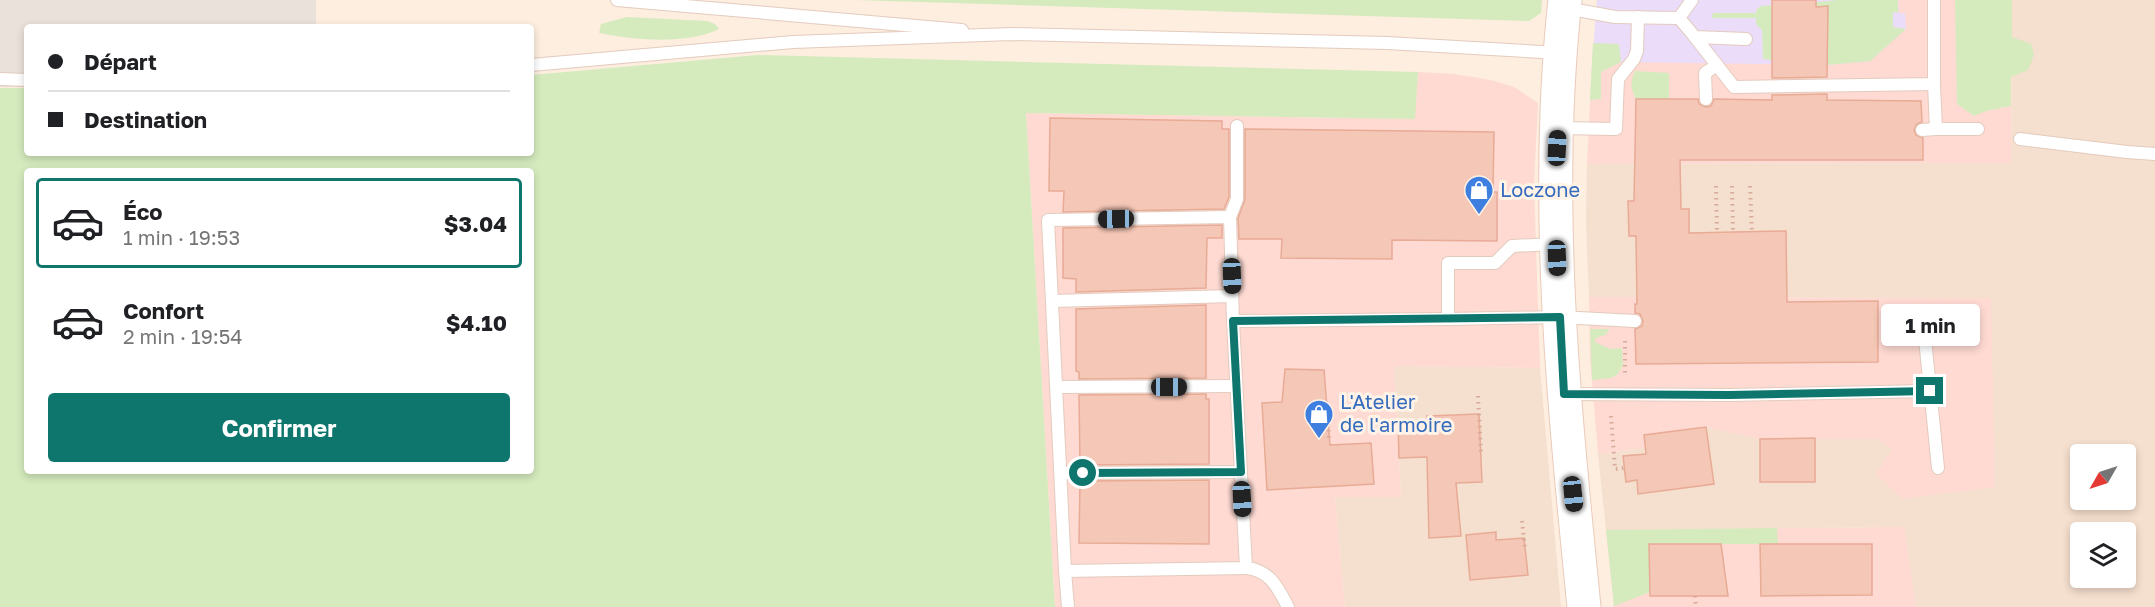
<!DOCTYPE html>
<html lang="fr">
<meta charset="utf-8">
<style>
:root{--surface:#fff;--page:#f2f2f2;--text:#202124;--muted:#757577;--line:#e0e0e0;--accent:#0f766e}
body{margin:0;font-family:"Golos Text",sans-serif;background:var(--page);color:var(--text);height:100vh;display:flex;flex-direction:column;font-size:22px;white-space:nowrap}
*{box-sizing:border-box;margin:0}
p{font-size:20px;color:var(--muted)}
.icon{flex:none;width:33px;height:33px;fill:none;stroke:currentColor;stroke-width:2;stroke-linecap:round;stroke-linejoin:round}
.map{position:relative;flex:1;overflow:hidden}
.details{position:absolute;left:24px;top:168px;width:510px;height:306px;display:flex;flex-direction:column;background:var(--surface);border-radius:6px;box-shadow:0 3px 9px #0003}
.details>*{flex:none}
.hud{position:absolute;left:24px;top:24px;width:510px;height:132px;border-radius:6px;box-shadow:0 3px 9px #0003;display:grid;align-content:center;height:132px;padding:0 24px;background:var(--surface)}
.needle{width:39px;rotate:231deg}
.buttons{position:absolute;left:2070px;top:444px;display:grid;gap:12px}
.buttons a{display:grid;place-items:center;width:66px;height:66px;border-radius:6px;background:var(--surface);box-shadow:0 3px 9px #0003;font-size:30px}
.end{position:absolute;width:27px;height:27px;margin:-14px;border:8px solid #0f766e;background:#fff;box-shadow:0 0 0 3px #fff}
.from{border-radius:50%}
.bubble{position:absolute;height:42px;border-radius:6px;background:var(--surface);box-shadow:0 3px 9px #0003;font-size:20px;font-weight:700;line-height:42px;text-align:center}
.car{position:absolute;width:18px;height:36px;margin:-18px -9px;border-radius:8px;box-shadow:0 0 4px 2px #0007;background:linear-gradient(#222 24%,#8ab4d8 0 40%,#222 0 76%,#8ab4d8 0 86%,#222 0)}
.hud b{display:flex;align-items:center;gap:21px;height:57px;font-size:22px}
.hud b+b{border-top:2px solid var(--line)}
.hud i{width:15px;height:15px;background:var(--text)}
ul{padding:10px 0 0;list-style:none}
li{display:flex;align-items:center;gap:18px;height:90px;margin:0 12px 9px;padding:0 12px;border:3px solid transparent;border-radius:6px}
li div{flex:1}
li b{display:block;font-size:22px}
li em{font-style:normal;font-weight:700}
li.selected{border-color:var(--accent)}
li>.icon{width:54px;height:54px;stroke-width:1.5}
.cta{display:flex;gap:12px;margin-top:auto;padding:12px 24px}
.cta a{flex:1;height:69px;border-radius:6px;background:var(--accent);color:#fff;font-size:24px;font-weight:700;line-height:69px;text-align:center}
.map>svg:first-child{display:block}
.residential{fill:#f5dfce;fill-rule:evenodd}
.commercial{fill:#fedad2}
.industrial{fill:#ebe1db}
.education{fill:#ebdcf9}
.green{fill:#d5ebbe;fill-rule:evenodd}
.building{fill:#f4c7b6;stroke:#e7ab96;stroke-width:1.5}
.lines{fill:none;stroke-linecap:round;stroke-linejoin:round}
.lane-casing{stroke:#e3cbbe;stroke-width:14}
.secondary-casing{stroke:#e9cbbb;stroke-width:35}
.path{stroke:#d8aa99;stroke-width:4;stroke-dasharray:1.5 4.5;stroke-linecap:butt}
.lane{stroke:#fff;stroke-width:12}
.secondary{stroke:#fff;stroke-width:33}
.route{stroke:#0f766e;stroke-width:8}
.labels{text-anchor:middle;stroke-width:6;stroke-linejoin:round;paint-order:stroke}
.shop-label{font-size:20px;fill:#366cbe;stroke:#fff2e6;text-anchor:start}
</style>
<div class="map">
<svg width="2155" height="607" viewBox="0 0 2155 607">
<rect width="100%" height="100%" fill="#fdeedf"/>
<g class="residential">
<path d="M2012,0h143v607h-239l-13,-80 -297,3 -8,-76 47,-6 -1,-13 62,-8 54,12h118l15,10 102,38 -5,-189 -401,-1 -3,-75 1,-58 424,-1zM2080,454h46v46h-46zM2080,532h46v46h-46z"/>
<polygon points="1394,366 1540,368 1561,607 1345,607 1335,497 1401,496"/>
</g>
<g class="commercial">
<polygon points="1898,0 2012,0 2011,163 1587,164 1592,64 1621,62 1898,13"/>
<polygon points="1418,72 1454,74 1491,80 1514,87 1538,103 1534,184 1540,368 1394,366 1401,497 1335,497 1345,607 1055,607 1026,113 1414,119"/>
<polygon points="1589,297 1991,298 1995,487 1902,499 1876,474 1892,449 1878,439 1760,439 1706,427 1644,435 1645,448 1598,454 1590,357"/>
<polygon points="1904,527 1916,607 1614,607 1606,530"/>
</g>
<polygon class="industrial" points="0,0 316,0 316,27 27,27 27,87 0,87"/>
<polygon class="education" points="1597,0 1898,0 1899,13 1905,13 1906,29 1870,61 1827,65 1621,62 1592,64"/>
<g class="green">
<polygon points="855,0 1542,0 1541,13 1529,21"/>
<polygon points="1839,0 1898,0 1898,13 1893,12 1893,27 1906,29 1870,61 1827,65 1828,7 1816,7 1816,2"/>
<polygon points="1955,0 2012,0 2012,37 2031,44 2034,55 2028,70 2011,77 2011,106 1986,111 1974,116 1957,104"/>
<polygon points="1772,5 1772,60 1763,59 1762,30 1756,24 1756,18 1712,18 1713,13 1756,13 1757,9 1761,6"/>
<path d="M627,17l80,4 8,3 4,5c-32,16 -86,11 -120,4l2,-9z"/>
<polygon points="1593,43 1619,44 1621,62 1601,72 1601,99 1590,100"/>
<path d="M758,55l660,17 -3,47 -389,-6 29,494h-1055v-519h27v65h504v-78zM27,171h504v300h-504z"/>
<path d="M1635,71l34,2v26h-33c-6,-11 -6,-17 -1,-28z"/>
<polygon points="1590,329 1610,329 1605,335 1596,338 1595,342 1610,349 1622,348 1623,365 1618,374 1611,378 1592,380"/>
<polygon points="1777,528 1778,544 1650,544 1650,592 1614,606 1606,530"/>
</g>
<g class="building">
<polygon points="1772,0 1816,0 1816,7 1828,6 1827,77 1772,78"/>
<polygon points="1827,94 1827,100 1921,101 1922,122 1917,124 1914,130 1916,135 1923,138 1923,160 1680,160 1681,209 1689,209 1689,233 1786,231 1787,302 1878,301 1878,362 1636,364 1635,329 1642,326 1643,321 1640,314 1635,313 1635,304 1637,304 1636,236 1629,236 1628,201 1634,201 1636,99 1698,99 1699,104 1706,107 1711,106 1714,99 1772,100 1772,95"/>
<polygon points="1050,118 1222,121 1222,129 1229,129 1229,197 1224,209 1063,212 1064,191 1049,191"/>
<polygon points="1245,129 1494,132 1493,192 1497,192 1497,241 1392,240 1392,259 1281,258 1282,239 1239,239 1238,218 1245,199"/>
<polygon points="1222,225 1222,238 1207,238 1206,288 1076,292 1076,279 1063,278 1063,228"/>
<polygon points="1206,305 1206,378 1079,379 1079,372 1076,371 1076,309"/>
<polygon points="1285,369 1324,370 1330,445 1371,443 1374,484 1267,490 1262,403 1282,402"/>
<polygon points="1206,394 1206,399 1209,399 1209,464 1080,465 1079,395"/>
<polygon points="1479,414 1482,482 1456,483 1461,536 1429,538 1427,457 1399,458 1398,423 1427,422 1427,416"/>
<polygon points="1706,427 1714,484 1638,494 1637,480 1626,482 1623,456 1646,454 1644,435"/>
<polygon points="1815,438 1815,482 1760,482 1760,439"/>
<polygon points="1209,480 1209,544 1079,543 1080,481"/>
<polygon points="1496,532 1496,540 1524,538 1528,575 1470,580 1466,535"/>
<polygon points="1649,544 1721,544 1728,596 1650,596"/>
<polygon points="1760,544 1872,544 1872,595 1761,596"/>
</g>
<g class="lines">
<g class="lane-casing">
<g id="lane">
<polyline points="617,0 962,30"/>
<polyline points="1566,8 1615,17 1679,18 1695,37 1746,39"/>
<polyline points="1679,18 1692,0"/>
<polyline points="1695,37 1734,87 1934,84 1934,0"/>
<polyline points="531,65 793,42 1011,34 1387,43 1559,53"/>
<polyline points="0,79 27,80"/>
<polyline points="1934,84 1936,129 1978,129"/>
<polyline points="1706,99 1705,73 1717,65"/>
<polyline points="1559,128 1616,129 1618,79 1634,59 1637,51 1638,17"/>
<polyline points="1922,130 1936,129"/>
<polyline points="2020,139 2127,152 2155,154"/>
<polygon points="1230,217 1233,321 1246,568 1065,571 1048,220"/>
<polyline points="1230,217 1237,199 1237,126"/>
<polyline points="1555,244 1512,246 1495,263 1448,263 1448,319 1560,317 1635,321"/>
<polyline points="1052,301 1232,296"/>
<polyline points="1233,321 1448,319"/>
<polyline points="1924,329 1938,468"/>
<polyline points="1057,387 1236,386"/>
<polyline points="1565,394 1729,395 1930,391"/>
<polyline points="1061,473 1241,472"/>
<path d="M1246,568c24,2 32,20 42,39"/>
<polyline points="1065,571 1068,607"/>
</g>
</g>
<g class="secondary-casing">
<path id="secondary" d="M1565,0c-22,202 -1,406 19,607"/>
</g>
<g class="path">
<polyline points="1716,186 1717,233"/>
<polyline points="1732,186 1733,232"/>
<polyline points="1750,186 1752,232"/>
<polyline points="1625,341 1625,373"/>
<polyline points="1478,396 1481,452"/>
<polyline points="1611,416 1615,469 1625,468"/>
<polyline points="1328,418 1329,440"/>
<polyline points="1522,521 1525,549"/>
<polyline points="1695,596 1696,607"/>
</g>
<use href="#lane" class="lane"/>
<use href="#secondary" class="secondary"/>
</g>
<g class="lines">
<polyline class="route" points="1083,473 1241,472 1233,321 1560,317 1564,394 1729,395 1930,391"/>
</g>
<defs>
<g id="shop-pin" transform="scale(1.5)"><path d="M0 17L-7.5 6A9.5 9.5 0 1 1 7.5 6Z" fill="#3f7fe0" stroke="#fff2e6"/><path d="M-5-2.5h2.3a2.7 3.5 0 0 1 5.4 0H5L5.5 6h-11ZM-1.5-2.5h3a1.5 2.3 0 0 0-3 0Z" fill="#fff"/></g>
</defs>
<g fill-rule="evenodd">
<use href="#shop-pin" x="1479" y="190"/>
<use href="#shop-pin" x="1319" y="414"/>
</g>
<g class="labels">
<g class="shop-label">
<text x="1500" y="197">Loczone</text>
<text x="1340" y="409">L'Atelier<tspan x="1340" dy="23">de l'armoire</tspan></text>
</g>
</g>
</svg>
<div class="buttons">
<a><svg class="needle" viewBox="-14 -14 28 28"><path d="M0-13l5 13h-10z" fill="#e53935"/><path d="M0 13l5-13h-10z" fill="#757577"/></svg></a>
<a><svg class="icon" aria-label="layers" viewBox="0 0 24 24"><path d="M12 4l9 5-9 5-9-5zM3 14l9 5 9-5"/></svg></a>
</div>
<i class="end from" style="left:1083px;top:473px"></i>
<i class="end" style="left:1930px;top:391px"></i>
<div class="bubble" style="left:1881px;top:304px;width:99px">1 min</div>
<i class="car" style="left:1557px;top:148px;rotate:3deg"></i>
<i class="car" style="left:1116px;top:219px;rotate:269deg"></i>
<i class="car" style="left:1557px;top:258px;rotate:178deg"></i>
<i class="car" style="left:1232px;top:276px;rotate:178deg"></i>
<i class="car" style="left:1169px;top:387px;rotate:90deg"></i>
<i class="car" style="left:1573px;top:494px;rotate:174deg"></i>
<i class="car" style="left:1242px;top:499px;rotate:177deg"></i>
<div class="hud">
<b><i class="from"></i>Départ</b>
<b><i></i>Destination</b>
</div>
<section class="details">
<ul>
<li class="selected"><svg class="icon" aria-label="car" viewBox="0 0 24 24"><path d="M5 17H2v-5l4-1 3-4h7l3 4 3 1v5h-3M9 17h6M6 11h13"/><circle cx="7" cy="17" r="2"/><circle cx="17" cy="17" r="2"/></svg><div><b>Éco</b><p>1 min · 19:53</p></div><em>$3.04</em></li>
<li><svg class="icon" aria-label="car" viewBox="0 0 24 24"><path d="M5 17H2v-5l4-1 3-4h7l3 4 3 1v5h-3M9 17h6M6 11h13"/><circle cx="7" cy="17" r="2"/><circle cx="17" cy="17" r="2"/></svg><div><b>Confort</b><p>2 min · 19:54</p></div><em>$4.10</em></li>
</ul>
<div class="cta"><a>Confirmer</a></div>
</section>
</div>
